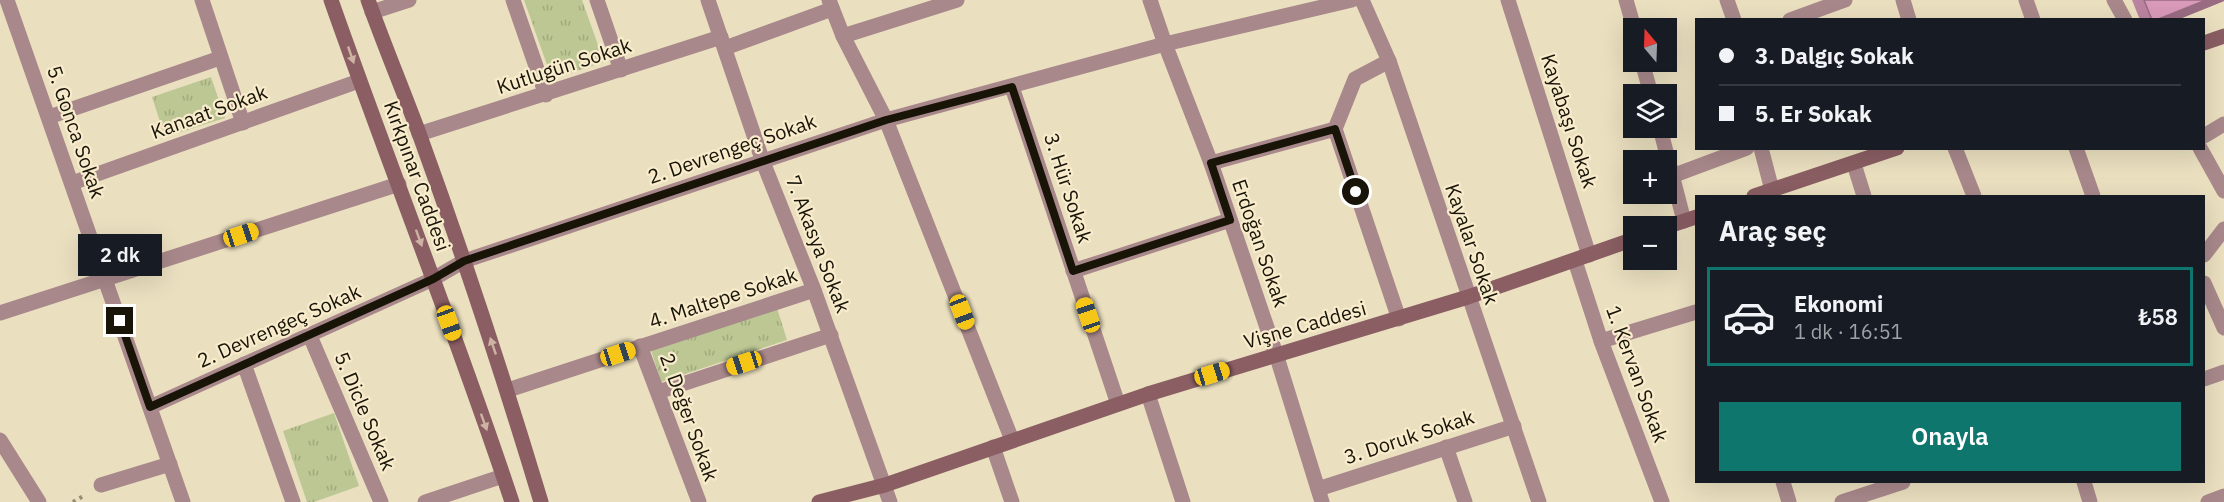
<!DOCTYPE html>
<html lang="tr">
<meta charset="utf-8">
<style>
:root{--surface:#171b24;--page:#242831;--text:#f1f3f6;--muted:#9ea1a6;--line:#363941;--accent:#0f766e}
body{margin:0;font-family:"IBM Plex Sans",sans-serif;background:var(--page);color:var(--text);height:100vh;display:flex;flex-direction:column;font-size:22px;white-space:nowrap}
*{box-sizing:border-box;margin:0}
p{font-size:20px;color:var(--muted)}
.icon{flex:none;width:33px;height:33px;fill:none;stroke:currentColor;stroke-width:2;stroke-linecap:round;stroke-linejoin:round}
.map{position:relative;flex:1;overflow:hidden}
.side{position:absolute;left:1695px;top:195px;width:510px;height:288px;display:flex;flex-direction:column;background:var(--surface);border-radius:0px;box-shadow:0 6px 24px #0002}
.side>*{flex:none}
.guide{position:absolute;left:1695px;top:18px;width:510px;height:132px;border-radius:0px;box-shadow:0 6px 24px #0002;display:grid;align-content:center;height:132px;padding:0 24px;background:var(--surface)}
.needle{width:39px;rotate:341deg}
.fabs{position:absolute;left:1623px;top:18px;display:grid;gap:12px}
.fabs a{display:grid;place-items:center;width:54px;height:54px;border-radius:0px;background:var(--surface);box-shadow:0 6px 24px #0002;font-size:30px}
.end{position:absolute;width:27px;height:27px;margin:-14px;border:8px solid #181408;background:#fff;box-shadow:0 0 0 3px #fff}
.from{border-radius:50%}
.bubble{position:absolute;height:42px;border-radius:0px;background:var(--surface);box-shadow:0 6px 24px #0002;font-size:20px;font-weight:600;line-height:42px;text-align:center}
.car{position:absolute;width:18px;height:36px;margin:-18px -9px;border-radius:8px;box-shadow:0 0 4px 2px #0007;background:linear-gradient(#f5c518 24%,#345 0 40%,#f5c518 0 76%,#345 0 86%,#f5c518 0)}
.guide b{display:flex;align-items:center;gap:21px;height:57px;font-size:22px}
.guide b+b{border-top:2px solid var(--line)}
.guide i{width:15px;height:15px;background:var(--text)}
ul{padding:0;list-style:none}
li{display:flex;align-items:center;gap:18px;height:99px;margin:0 12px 9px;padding:0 12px;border:3px solid transparent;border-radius:0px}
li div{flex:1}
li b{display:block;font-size:22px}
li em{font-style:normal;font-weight:600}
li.on{border-color:var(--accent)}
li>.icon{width:54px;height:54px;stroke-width:1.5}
h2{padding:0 24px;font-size:27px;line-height:72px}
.action{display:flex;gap:12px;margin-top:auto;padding:12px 24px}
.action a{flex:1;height:69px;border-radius:0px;background:var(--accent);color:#fff;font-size:24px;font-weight:600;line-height:69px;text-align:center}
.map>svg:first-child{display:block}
.grass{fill:url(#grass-tufts)}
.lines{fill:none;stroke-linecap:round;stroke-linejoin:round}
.path{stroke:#948c74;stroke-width:4;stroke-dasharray:3 4.5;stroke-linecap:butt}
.street{stroke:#a8888b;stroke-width:15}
.secondary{stroke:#8a5e63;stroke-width:15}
.wall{fill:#bb84a0}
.shaded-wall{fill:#996c82}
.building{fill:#da9aba;stroke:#996c82;stroke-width:1.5}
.oneway{fill:#ccb3a2}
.route{stroke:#181408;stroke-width:8}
.labels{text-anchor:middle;stroke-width:4.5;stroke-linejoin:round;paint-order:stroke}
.street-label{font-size:20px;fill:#181408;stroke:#f8eccc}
</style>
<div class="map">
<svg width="2224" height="502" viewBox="0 0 2224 502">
<defs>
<pattern id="grass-tufts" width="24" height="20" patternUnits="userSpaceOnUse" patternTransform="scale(1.5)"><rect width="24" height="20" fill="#bcc794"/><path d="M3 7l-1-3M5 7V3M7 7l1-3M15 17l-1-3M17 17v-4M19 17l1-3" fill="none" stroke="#a1aa7e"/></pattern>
</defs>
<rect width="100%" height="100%" fill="#eadfbf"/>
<g class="grass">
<polygon points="524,0 582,0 604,62 552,79"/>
<polygon points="211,77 225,118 165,137 152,97"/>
<polygon points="777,308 787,340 661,382 651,350"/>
<polygon points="334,413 359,486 314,502 307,502 283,431"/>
</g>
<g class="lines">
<polyline class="path" points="73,502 85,495"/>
<g class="street">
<polyline points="7,0 183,502"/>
<polyline points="202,0 243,123"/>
<polyline points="513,0 546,95"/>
<polyline points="597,0 621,70"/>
<polyline points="708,0 763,162 814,290 890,502"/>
<polyline points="829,0 843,36 886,120 1012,440"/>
<polyline points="1150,0 1165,44 1211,163 1276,354 1322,502"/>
<polyline points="1362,0 1389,61 1539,502"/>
<polyline points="1508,0 1589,255"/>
<polyline points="1626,0 1634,28"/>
<polyline points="1727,0 1734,20"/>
<polyline points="1903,0 1909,20"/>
<polyline points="2026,0 2033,20"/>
<polyline points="2114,0 2125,20"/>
<polyline points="372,12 409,0"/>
<polyline points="1790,20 1845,0"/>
<polyline points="843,36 957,0"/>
<polyline points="725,48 832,9"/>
<polyline points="1642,62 1651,94"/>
<polyline points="1012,87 1118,404"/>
<polyline points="49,117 220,58"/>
<polyline points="1660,128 1684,221"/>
<polyline points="1335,129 1399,319"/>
<polyline points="419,134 721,37"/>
<polyline points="2204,136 2224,124"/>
<polyline points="1761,148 1772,190"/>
<polyline points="1955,148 1974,196"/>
<polyline points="2076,148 2093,196"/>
<polyline points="2200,148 2224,191"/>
<polyline points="1211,163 1335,129 1355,79 1389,61"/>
<polyline points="1854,164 1864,196"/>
<polyline points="1672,176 1747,148"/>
<polyline points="72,183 359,81"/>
<polyline points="2204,255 2224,229"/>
<polyline points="1575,261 1601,341 1662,502"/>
<polyline points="1073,271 1230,220"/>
<polyline points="2204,283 2224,328"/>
<polyline points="0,313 399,184"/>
<polyline points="310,336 381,502"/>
<polyline points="1601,341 1696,312"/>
<polyline points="640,346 699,502"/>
<polyline points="244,364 293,502"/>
<polyline points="2204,379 2224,372"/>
<polyline points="508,390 814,290"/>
<polyline points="658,392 831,335"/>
<polyline points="1148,394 1183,502"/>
<polyline points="150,407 433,279 464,261 886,120 1165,44 1352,0"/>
<polyline points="0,440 39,502"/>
<polyline points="993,447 1012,502"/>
<polyline points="1446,447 1465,502"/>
<polyline points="1783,482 1789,502"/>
<polyline points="2084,482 2090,502"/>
<polyline points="101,485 170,464"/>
<polyline points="1318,489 1514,426"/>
<polyline points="425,502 503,476"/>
<polyline points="1842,502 1903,482"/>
<polyline points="2208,502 2224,496"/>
</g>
<g class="secondary">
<path d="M331,0c59,168 125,333 181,502"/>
<path d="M368,0c16,45 35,90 52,136 44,121 84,243 121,366"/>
<polyline points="2204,43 2224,36"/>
<polyline points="1754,196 1897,148"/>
<polyline points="1666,227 1696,217"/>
<polyline points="819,502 885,485 1148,394 1468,297 1634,239"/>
</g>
</g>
<polygon class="wall" points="2132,0 2224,0 2224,1 2177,20 2140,20"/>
<polygon class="shaded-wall" points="2206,0 2224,0 2224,1 2177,20 2156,20"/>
<polygon class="building" points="2144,0 2206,0 2156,20 2152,20"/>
<defs><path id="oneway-solid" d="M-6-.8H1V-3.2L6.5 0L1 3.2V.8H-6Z" transform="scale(1.5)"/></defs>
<g class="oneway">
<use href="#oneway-solid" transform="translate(351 55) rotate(71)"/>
<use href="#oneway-solid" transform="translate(419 238) rotate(70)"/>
<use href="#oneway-solid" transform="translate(493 346) rotate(-109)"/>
<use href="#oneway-solid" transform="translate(484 422) rotate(70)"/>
</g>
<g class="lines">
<polyline class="route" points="120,321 150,407 433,279 464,261 886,120 1012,87 1073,271 1230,220 1211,163 1335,129 1356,192"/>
</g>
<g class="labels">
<g class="street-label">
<text transform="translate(564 66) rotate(-18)" y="7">Kutlugün Sokak</text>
<text transform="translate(209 112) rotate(-20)" y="7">Kanaat Sokak</text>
<text transform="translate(1569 121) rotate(72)" y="7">Kayabaşı Sokak</text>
<text transform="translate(76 132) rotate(71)" y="7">5. Gonca Sokak</text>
<text transform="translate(732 149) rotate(-19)" y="7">2. Devrengeç Sokak</text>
<text transform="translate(417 176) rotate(70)" y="7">Kırkpınar Caddesi</text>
<text transform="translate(1068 188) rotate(72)" y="7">3. Hür Sokak</text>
<text transform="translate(1260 243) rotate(71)" y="7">Erdoğan Sokak</text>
<text transform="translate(818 244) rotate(69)" y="7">7. Akasya Sokak</text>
<text transform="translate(1472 244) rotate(71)" y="7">Kayalar Sokak</text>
<text transform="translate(723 298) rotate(-18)" y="7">4. Maltepe Sokak</text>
<text transform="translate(1305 325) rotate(-16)" y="7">Vişne Caddesi</text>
<text transform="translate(279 326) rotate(-24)" y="7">2. Devrengeç Sokak</text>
<text transform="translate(1637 374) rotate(70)" y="7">1. Kervan Sokak</text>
<text transform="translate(365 411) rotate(67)" y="7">5. Dicle Sokak</text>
<text transform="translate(689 417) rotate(70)" y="7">2. Değer Sokak</text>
<text transform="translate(1409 437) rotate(-18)" y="7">3. Doruk Sokak</text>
</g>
</g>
</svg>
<div class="fabs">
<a><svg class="needle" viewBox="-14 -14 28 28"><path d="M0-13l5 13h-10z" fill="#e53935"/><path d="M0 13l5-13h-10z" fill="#9ea1a6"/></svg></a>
<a><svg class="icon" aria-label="layers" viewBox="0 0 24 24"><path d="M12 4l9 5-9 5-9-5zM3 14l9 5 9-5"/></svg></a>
<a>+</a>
<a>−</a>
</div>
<i class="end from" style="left:1356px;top:192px"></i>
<i class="end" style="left:120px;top:321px"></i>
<div class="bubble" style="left:78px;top:234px;width:84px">2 dk</div>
<i class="car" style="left:241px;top:235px;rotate:72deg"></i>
<i class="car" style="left:962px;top:312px;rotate:159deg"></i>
<i class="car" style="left:1088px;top:315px;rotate:341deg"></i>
<i class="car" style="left:449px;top:323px;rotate:160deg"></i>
<i class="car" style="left:618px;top:354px;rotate:72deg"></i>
<i class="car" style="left:744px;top:363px;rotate:252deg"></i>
<i class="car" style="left:1212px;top:374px;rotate:73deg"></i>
<div class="guide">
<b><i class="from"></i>3. Dalgıç Sokak</b>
<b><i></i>5. Er Sokak</b>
</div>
<section class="side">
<h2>Araç seç</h2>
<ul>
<li class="on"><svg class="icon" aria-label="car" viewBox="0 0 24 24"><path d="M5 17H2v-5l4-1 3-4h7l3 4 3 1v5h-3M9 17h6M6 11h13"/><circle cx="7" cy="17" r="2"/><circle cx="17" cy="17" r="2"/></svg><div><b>Ekonomi</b><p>1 dk · 16:51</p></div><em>₺58</em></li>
</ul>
<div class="action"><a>Onayla</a></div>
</section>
</div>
